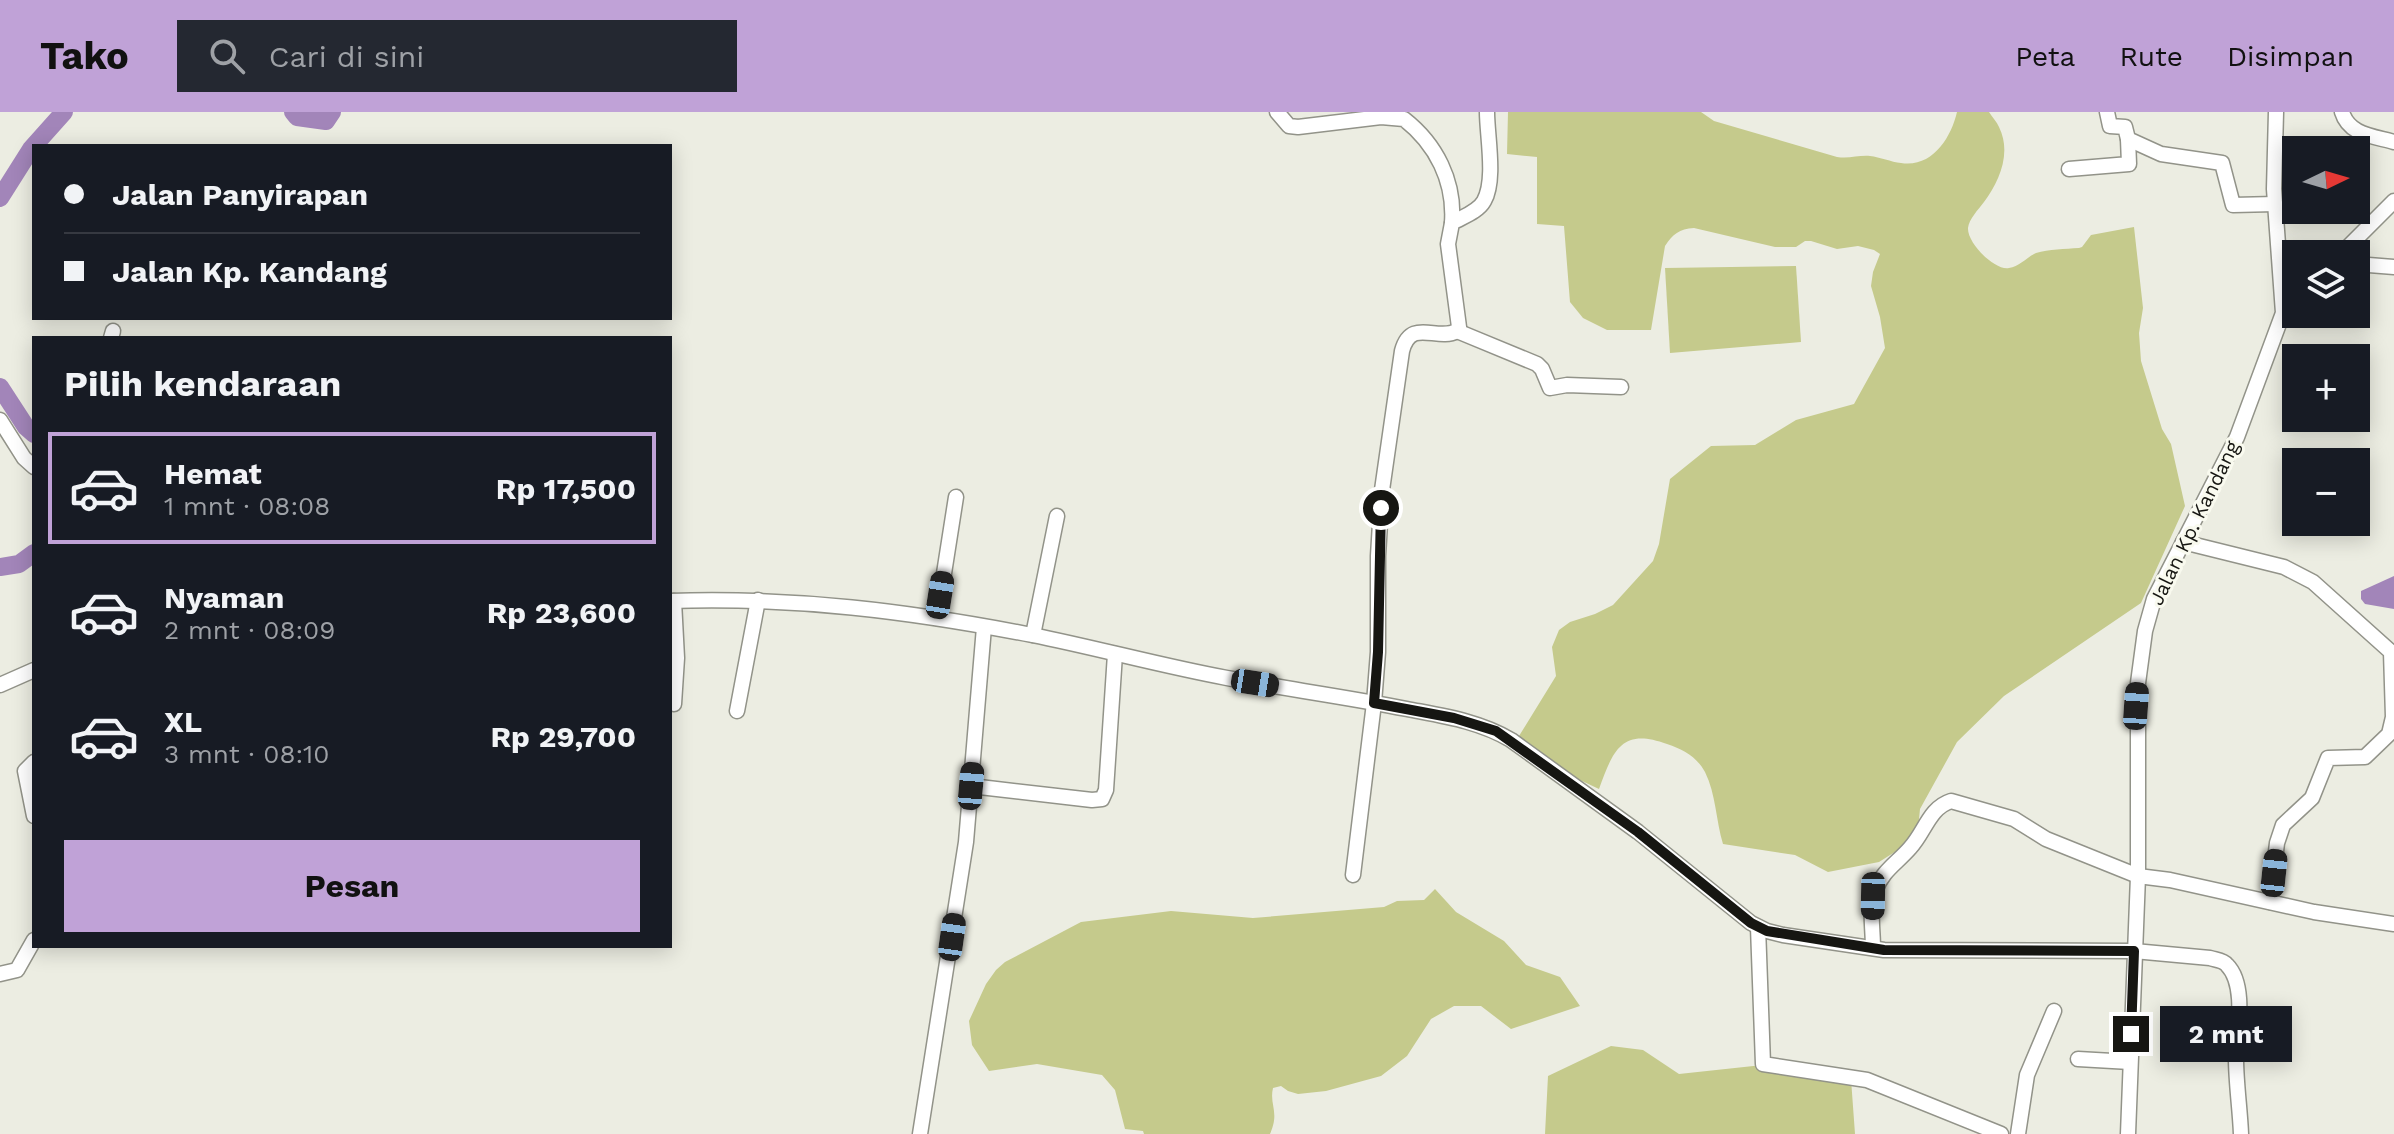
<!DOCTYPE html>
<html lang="id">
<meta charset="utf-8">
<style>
:root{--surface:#171b24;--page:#242831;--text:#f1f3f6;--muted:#9ea1a6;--line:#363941;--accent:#c0a2d7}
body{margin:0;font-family:"Work Sans",sans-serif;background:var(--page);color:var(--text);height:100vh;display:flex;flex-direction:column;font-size:30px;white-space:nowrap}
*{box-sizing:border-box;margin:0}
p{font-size:26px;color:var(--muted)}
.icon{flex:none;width:44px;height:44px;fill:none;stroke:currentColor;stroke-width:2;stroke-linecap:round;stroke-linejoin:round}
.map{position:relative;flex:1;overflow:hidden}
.details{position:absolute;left:32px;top:224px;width:640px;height:612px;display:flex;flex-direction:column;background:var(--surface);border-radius:0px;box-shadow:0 4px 20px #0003}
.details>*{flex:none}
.banner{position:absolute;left:32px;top:32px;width:640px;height:176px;border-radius:0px;box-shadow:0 4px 20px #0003;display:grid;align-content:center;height:176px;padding:0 32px;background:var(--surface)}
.needle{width:52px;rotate:85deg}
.buttons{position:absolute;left:2282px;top:24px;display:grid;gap:16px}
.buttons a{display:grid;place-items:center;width:88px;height:88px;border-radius:0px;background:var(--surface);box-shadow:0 4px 20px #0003;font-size:40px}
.end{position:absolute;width:36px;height:36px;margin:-18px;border:10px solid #161612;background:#fff;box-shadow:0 0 0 4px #fff}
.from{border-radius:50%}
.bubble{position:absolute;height:56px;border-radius:0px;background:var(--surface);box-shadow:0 4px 20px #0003;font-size:26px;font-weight:700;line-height:56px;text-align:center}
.car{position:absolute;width:24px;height:48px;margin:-24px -12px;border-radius:10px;box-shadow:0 0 6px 2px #0007;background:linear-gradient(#222 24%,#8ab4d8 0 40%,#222 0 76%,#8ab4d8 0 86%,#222 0)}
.banner b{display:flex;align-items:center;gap:28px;height:76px;font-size:30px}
.banner b+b{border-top:2px solid var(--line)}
.banner i{width:20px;height:20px;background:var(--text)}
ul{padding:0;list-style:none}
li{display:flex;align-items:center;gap:24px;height:112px;margin:0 16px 12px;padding:0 16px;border:4px solid transparent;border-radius:0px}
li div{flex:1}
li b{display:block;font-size:30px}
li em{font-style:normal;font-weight:700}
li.active{border-color:var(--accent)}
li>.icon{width:72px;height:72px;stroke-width:1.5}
h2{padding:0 32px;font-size:36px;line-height:96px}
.action{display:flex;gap:16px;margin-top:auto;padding:16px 32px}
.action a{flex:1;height:92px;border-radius:0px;background:var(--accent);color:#111;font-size:32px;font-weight:700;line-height:92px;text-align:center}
header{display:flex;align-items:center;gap:48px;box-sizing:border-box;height:112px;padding:0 40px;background:var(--accent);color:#111}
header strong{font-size:38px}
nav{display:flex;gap:44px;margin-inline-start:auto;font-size:28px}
.search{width:560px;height:72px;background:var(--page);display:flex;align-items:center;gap:20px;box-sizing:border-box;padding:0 28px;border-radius:0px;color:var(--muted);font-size:30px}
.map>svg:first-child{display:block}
.green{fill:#c5ca8c}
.water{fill:#a285b9}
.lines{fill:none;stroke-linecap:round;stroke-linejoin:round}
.river{stroke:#a285b9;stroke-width:18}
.minor-casing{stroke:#929389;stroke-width:17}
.minor{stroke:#fff;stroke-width:14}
.route{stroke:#161612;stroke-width:10}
.labels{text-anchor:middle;stroke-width:6;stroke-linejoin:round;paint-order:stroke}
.street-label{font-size:20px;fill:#161612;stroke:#f9faef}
</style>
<header>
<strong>Tako</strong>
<div class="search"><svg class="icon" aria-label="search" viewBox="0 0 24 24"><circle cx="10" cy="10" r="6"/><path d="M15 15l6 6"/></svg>Cari di sini</div>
<nav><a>Peta</a><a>Rute</a><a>Disimpan</a></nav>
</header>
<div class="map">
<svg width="2394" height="1022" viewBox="0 0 2394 1022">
<rect width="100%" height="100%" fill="#ecede2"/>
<g class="green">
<path d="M1508,0h193l13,9 123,36c12,2 22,-2 33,-1 10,1 21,6 31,7 31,5 50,-25 56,-51h32c3,5 8,10 10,15 13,26 0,55 -15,75 -6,8 -15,17 -16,26 -1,15 27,43 41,40 10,-1 18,-11 27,-15 13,-4 29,-4 43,-5l3,-1 9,-12 43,-8 9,81 -4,25 2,28 21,68 9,15 14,62 -44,97 -137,93 -47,46 -37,67 -2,20 -9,14 -30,19 -51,10 -33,-17 -72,-11c-7,-23 -7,-50 -18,-72 -9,-16 -21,-22 -38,-28 -46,-17 -54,7 -68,45l-34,-16 -46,-37 37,-60 -4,-29 7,-17 11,-8 25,-8 18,-9 40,-44 6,-17 11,-65 41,-33 44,-1 41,-25 58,-16 31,-56 -5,-31 -9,-31 2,-14 7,-18 -6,-4 -16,-4 -21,3 -26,-8h-6l-9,6h-21l-81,-19c-15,1 -21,6 -29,18l-14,84h-44l-24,-12 -13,-16 -6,-76 -27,-2v-67l-30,-3z"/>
<polygon points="1796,154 1801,230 1670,241 1665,156"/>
<path d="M1435,777l21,23 48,29 22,24 34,12 20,29 -69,23 -30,-23h-27l-23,13 -24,37 -26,20 -55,15 -28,3 -10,-3 -7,-5 -8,2c-4,17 7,24 -3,46h-126l-1,-3 -18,-2 -10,-39 -13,-15 -65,-11 -48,7 -17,-26 -3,-24 17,-37 10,-14 9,-8 76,-40 90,-11 82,7 131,-11 13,-6 27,-1z"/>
<polygon points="1611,934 1643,938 1679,962 1772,952 1851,967 1855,1022 1545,1022 1548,964"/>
</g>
<polygon class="water" points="2394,464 2394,497 2365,492 2361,487 2361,479"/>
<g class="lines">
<g class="river">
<polyline points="293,0 297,5 326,9 332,0"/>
<polyline points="0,86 31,37 64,0"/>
<polyline points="0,275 26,315 34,322"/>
<polyline points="0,455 19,452 34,441"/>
</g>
<g class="minor-casing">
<g id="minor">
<path d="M1277,0l12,14 9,1 83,-10 23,2c32,25 51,62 48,104"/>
<polyline points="2107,0 2110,14 2125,15 2128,27 2161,42 2222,51 2233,93 2275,92"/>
<path d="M2342,0c7,23 31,24 52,30"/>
<polyline points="2069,57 2129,52 2128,27"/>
<polyline points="2341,142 2394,89"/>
<polyline points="2356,152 2394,155"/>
<polyline points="1457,219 1537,252 1542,257 1550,276 1567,273 1621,275"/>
<polyline points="111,226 113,219"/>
<polyline points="0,308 24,346 34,355"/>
<polyline points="2183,430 2284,455 2313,470 2391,540 2393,605 2389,622 2365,645 2328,646 2312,686 2283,713 2277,731 2270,790"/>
<path d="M670,489c126,-4 238,10 362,34 65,13 130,31 195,43 60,11 120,19 180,31 36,7 72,12 104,31l127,92 113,91 16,8 16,4 101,15 250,1 76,7c6,2 13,2 17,7 20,20 10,68 9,93 0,25 4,51 5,76"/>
<polyline points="674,489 677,546 674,592"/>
<polyline points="937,506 956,385"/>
<polyline points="1033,523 1057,404"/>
<polyline points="0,573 34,558"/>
<polyline points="737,599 758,488"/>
<polyline points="34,650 25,659 34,704"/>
<polyline points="971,674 1092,688 1102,687 1106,678 1115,542"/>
<path d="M1353,763l21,-172 4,-51v-96l4,-66 20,-139c9,-34 35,-9 55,-20l2,-4 -11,-83 4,-21c10,-6 26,-11 32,-22 12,-21 3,-65 3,-89"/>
<polyline points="1758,815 1763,952 1867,968 2001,1022"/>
<path d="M1873,836c0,-18 -4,-40 2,-57 7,-20 22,-28 35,-43 15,-16 19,-40 41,-47l63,18 32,20 92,37 32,4 144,32 80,12"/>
<polyline points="0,862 17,858 34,828"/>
<polyline points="2078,947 2130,950"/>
<polyline points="920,1022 966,730 984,515"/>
<polyline points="2018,1022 2027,963 2054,899"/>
<polyline points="2128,1022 2138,764 2138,571 2145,519 2154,487 2237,325 2283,201 2274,77 2276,0"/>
</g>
</g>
<use href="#minor" class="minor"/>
</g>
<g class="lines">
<polyline class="route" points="1381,396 1378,540 1374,591 1454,606 1496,619 1638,720 1751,811 1767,819 1884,838 2134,839 2131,922"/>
</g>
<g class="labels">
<g class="street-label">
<text transform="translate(2194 411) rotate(-64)" y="7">Jalan Kp. Kandang</text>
</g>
</g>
</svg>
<div class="buttons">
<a><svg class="needle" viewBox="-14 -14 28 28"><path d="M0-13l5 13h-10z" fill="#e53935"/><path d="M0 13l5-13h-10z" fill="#9ea1a6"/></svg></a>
<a><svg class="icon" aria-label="layers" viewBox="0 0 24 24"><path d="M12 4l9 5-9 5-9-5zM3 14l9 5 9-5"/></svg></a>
<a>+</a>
<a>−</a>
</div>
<i class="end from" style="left:1381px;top:396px"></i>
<i class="end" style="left:2131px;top:922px"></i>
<div class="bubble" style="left:2160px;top:894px;width:132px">2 mnt</div>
<i class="car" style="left:940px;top:483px;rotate:9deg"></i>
<i class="car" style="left:1255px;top:571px;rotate:99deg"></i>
<i class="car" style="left:2136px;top:594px;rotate:4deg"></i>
<i class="car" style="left:971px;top:674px;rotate:5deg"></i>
<i class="car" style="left:2274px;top:761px;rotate:6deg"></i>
<i class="car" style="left:1873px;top:784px;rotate:181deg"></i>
<i class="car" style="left:952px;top:825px;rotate:8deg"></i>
<div class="banner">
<b><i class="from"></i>Jalan Panyirapan</b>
<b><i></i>Jalan Kp. Kandang</b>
</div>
<section class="details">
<h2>Pilih kendaraan</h2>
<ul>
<li class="active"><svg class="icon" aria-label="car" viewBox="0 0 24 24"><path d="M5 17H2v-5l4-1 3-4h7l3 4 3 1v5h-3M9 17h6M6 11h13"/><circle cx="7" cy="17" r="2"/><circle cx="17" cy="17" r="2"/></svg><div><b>Hemat</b><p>1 mnt · 08:08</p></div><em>Rp 17,500</em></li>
<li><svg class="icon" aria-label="car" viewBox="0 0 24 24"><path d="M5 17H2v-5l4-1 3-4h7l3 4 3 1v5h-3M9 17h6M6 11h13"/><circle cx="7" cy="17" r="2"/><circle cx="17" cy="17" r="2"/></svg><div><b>Nyaman</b><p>2 mnt · 08:09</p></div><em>Rp 23,600</em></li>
<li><svg class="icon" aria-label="car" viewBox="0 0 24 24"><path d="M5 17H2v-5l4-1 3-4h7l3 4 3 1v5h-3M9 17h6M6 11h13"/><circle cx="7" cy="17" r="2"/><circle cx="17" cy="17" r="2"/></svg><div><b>XL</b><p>3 mnt · 08:10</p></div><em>Rp 29,700</em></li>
</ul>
<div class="action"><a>Pesan</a></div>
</section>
</div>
